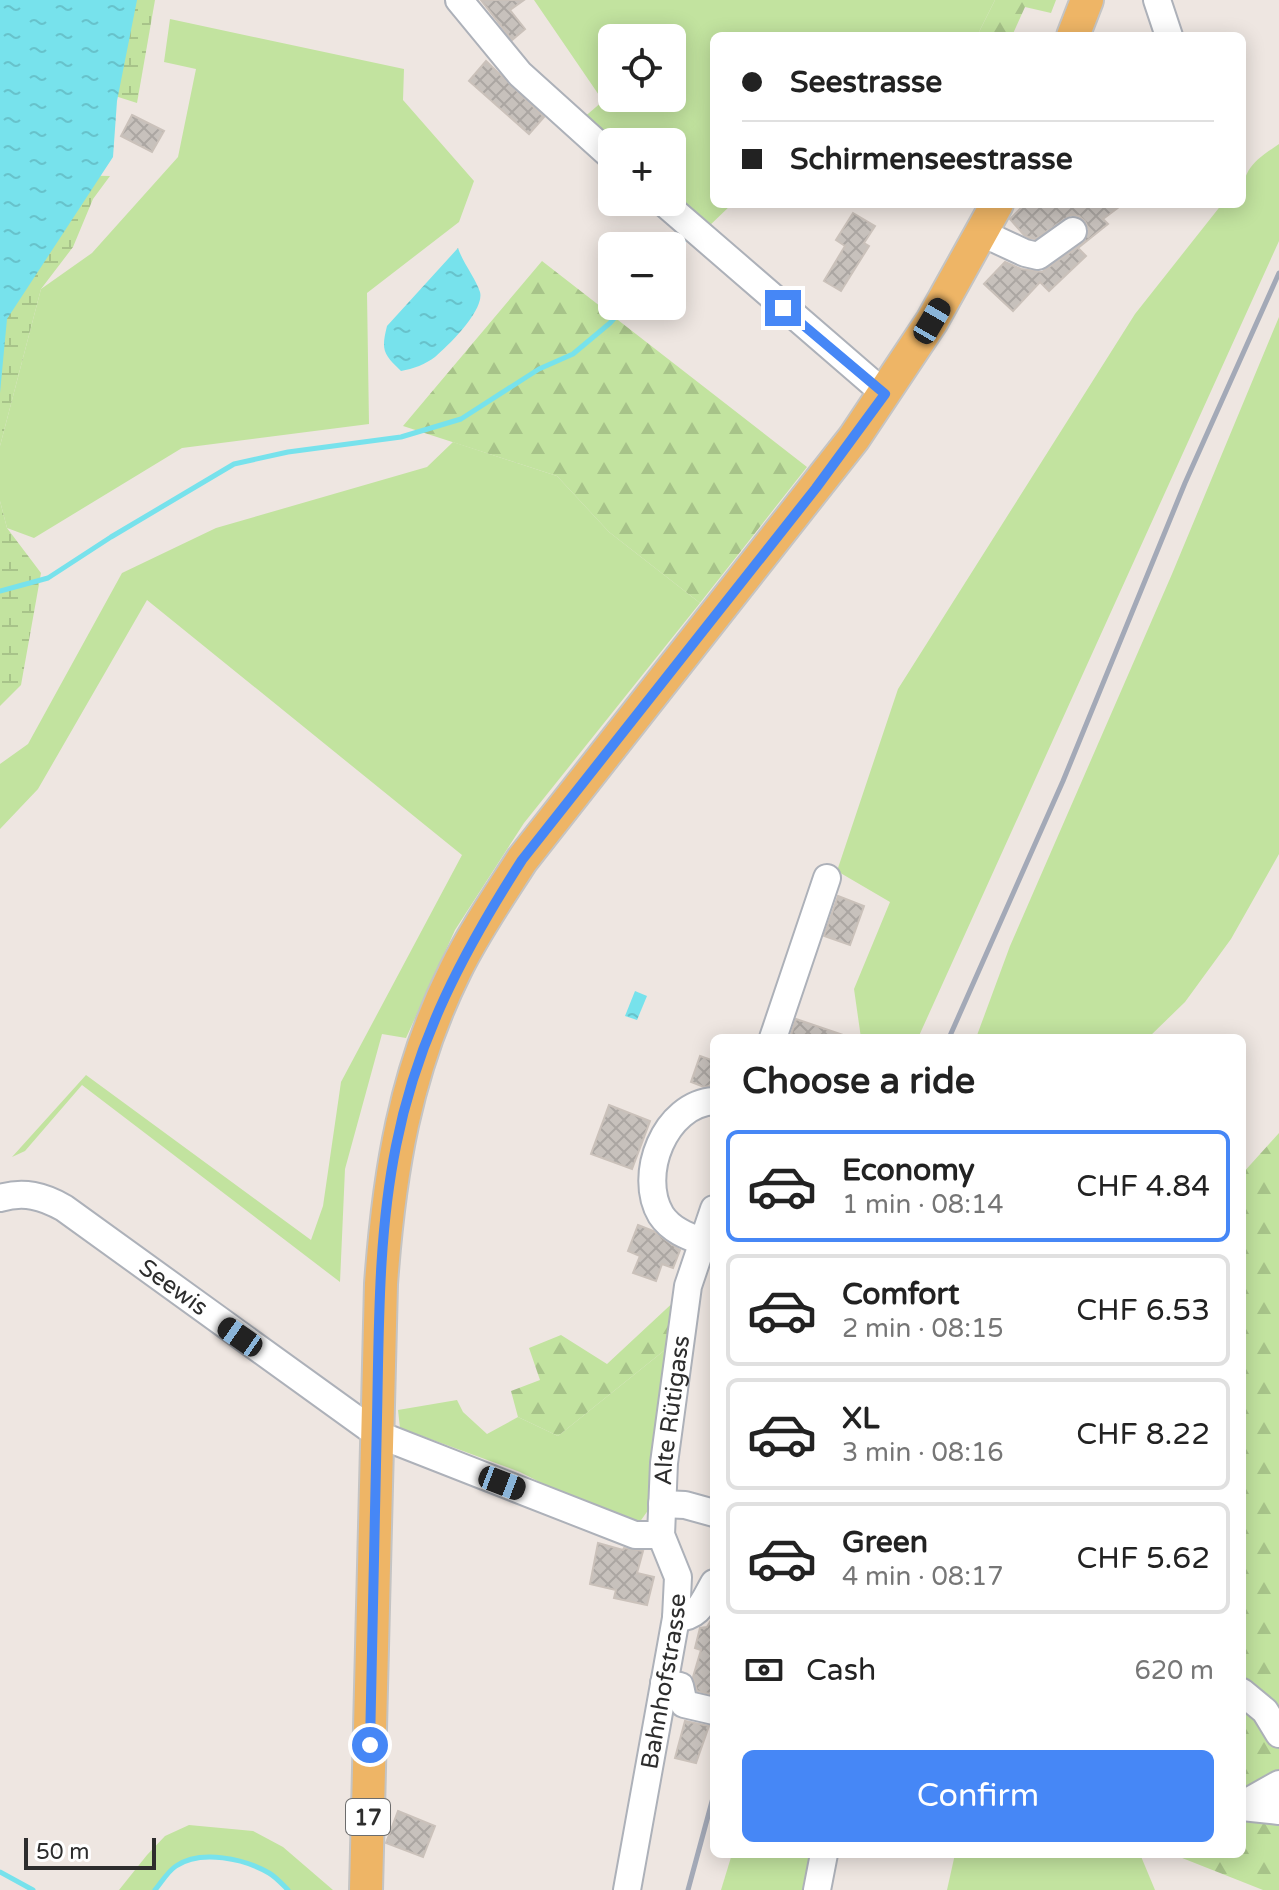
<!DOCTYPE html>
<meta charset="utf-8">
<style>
:root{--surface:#fff;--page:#f6f6f6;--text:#222;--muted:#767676;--line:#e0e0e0;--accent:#4687f6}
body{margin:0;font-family:"Varela Round",sans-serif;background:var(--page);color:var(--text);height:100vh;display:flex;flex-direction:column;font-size:30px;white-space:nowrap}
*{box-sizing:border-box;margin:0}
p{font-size:26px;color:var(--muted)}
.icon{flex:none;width:44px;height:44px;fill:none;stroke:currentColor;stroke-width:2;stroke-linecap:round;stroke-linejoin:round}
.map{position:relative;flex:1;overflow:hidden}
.details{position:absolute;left:710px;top:1034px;width:536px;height:824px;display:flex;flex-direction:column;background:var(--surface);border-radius:12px;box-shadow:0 4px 20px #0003}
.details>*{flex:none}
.banner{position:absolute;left:710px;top:32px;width:536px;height:176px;border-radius:12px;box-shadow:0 4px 20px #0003;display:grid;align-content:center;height:176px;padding:0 32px;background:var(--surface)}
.controls{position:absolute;left:598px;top:24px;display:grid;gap:16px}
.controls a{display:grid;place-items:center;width:88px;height:88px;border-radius:12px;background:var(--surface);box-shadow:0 4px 20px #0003;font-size:40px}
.scale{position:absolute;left:24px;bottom:20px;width:132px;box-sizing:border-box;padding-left:8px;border:4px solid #2d2d2d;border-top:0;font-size:22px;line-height:28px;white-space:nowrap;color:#2d2d2d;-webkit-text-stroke:6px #fff;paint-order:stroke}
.end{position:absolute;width:36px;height:36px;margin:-18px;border:10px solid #4687f6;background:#fff;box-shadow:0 0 0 4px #fff}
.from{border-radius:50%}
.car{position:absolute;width:24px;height:48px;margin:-24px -12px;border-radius:10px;box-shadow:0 0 6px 2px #0007;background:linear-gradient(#222 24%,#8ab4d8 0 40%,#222 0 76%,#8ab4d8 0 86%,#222 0)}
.banner b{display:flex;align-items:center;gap:28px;height:76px;font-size:30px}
.banner b+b{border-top:2px solid var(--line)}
.banner i{width:20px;height:20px;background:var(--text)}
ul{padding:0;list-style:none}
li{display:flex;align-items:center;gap:24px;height:112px;margin:0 16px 12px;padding:0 16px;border:4px solid var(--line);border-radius:12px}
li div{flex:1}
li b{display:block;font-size:30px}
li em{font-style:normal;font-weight:600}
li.current{border-color:var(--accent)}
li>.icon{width:72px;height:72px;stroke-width:1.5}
h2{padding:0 32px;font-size:36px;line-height:96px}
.pay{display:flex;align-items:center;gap:20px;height:88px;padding:0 32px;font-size:30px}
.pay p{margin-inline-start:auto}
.primary-button{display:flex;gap:16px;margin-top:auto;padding:16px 32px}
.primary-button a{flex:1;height:92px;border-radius:12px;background:var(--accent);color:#fff;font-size:32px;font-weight:600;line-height:92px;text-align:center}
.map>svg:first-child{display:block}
.grass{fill:#c2e39f;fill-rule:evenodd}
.forest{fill:url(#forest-firs)}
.wetland{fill:url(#wetland-marsh)}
.water{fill:url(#water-ripples)}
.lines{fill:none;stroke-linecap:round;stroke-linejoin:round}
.stream{stroke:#77e2ec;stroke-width:5}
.building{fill:url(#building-cross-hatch);stroke:#cac1ba;stroke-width:2}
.minor-casing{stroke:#adb1b9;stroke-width:30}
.major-casing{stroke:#c4c4c4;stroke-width:36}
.minor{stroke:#fff;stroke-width:26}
.major{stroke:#eeb566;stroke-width:32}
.rail{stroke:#a3a9b7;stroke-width:5}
.route{stroke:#4687f6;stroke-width:10}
.labels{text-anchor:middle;stroke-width:6;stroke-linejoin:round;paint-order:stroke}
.shield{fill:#fff;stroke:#6c6c6c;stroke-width:2}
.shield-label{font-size:22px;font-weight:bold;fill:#2d2d2d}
.street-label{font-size:24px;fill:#2d2d2d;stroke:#fff}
</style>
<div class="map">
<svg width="1279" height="1890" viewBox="0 0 1279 1890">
<defs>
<pattern id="forest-firs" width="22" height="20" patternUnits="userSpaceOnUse" patternTransform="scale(2)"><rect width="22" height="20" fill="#c2e39f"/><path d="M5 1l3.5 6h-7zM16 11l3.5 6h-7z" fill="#a7c389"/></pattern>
<pattern id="wetland-marsh" width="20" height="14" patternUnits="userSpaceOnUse" patternTransform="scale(2)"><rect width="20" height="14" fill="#c2e39f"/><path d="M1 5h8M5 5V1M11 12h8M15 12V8" fill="none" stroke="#a7c389"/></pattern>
<pattern id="water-ripples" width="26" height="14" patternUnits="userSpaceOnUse" patternTransform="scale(2)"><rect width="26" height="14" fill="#77e2ec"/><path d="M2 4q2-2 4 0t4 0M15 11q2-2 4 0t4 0" fill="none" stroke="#67c2cb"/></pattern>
<pattern id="building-cross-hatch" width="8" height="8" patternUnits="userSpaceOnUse" patternTransform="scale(2)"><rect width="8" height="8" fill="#c7c1bc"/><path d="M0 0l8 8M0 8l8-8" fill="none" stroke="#aba6a2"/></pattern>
</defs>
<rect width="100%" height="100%" fill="#eee6e1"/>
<g class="grass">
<path d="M534,0h461l-18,36h-263v168h18l-26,25 -34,-31v-56h-60l-30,-23 21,-18zM612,38h60v60h-60z"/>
<polygon points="170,19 404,69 403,100 474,181 459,222 367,293 369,424 182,448 34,538 7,528 0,501 0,446 41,289 92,253 178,157 196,69 164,62"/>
<path d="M1279,144v97l-361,797h-57l-7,-49 36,-87 -53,-31 61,-182 237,-375 87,-110h20c0,-34 9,-41 37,-60z"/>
<polygon points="1279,317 1279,854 1231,939 1185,1002 1148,1038 976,1038 1010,946 1172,574"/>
<polygon points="453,442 557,476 609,532 700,603 524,823 455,930 406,1038 382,1034 345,1169 340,1282 82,1085 25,1151 12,1157 86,1075 311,1240 323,1206 341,1082 462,855 147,600 38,789 0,829 0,764 28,744 122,573 216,528 427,467"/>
<polygon points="671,1345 649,1509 639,1523 604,1515 520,1472 400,1428 398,1410 457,1400 463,1412 487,1434 518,1417 558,1436"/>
<path d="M189,1825l64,6 30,16 50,43h-47c-6,-6 -11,-14 -18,-18 -24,-13 -68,-23 -92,-6 -8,6 -15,17 -21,24h-36l28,-35 18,-19z"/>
<polygon points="732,1854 819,1854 812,1890 721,1890"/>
<polygon points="955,1854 1140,1854 1155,1890 947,1890"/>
</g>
<g class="forest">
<polygon points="995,0 1056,0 1051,13 1025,7 1012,36 977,36"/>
<polygon points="542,261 807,467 700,603 609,532 557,476 403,426"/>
<polygon points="1279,1133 1279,1890 1263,1890 1172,1854 1242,1854 1242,1174"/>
<polygon points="679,1297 671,1345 558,1436 518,1417 511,1391 540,1380 529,1348 561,1335 607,1364"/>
</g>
<g class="wetland">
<polygon points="77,0 155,0 137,103 112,95"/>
<polygon points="65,175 110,176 93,199 73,247 41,289 0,446 0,281"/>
<polygon points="0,501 7,528 41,573 21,685 0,706"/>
</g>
<g class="water">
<polygon points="0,0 137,0 117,101 113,157 7,319 0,393"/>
<path d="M458,248c5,15 18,31 22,44 5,18 -32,54 -45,65 -9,7 -22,12 -34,14 -18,-17 -20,-21 -14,-45z"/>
<polygon points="635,991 647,996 637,1020 625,1016"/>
</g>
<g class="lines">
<g class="stream">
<polyline points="672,253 686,238"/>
<polyline points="0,591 48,578 111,537 234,464 288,452 401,437 461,419 539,369 573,354 610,323 625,306"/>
<polyline points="0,1872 33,1890"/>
<path d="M155,1890c6,-7 13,-19 21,-24 25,-17 69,-7 93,7 7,4 13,11 19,17"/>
</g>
</g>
<g class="building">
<polygon points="481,0 524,0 510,10 525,29 512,40"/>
<polygon points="486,61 544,117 529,134 469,81"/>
<polygon points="132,115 164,131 152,152 121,136"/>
<polygon points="1025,204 1123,204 1103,219 1108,224 1078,248 1086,256 1049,291 1040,282 1013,311 984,284 1005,262 1021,269 1042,272 1082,244 1089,230 1085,221 1079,216 1071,215 1035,239 1030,238 1024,235 1010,219"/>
<polygon points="853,213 875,226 864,243 869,246 841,291 824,281 845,246 836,240"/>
<polygon points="838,896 864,906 850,945 824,936"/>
<polygon points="796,1019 846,1036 846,1038 790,1038"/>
<polygon points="700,1056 714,1061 714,1085 704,1087 691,1082"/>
<polygon points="609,1105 650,1121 632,1169 591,1154"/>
<polygon points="638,1225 653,1231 680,1250 673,1268 662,1264 656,1281 633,1273 640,1256 628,1251"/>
<polygon points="598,1543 623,1550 624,1548 643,1551 637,1573 654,1577 647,1605 614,1598 616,1590 590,1584"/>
<polygon points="713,1617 714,1617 714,1695 697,1691 693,1677 701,1650 695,1648 700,1628 707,1627"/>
<polygon points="685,1721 709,1726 696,1763 675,1758"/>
<polygon points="398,1811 435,1826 423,1857 386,1843"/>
</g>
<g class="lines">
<g class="minor-casing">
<g id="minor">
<polyline points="459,0 520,74 612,157"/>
<polyline points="1157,0 1169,36"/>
<polyline points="663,202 885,394"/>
<polyline points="982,233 1025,253 1038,256 1073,231"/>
<polyline points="773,1038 827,878"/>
<path id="s1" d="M0,1198c24,-7 43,-2 64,10l313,226 258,101h26"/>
<path d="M703,1242c-16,-6 -32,-12 -42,-27 -24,-40 4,-111 53,-114"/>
<polyline points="662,1504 685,1505 714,1513"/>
<path d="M676,1618c24,-1 27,-16 38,-35"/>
<polyline points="664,1683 680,1686 684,1704 714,1711"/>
<polyline points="1242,1692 1265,1711 1279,1734"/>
<polyline points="1242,1807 1279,1811"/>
<polyline points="1243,1807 1254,1798 1279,1784"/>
<path id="s2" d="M627,1890l49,-272 2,-41 -17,-42 3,-72 24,-177 26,-77"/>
<polyline points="817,1890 824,1854"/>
</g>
</g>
<g class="major-casing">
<g id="major">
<polyline points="1073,36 1087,0"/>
<path d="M366,1890l15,-606c8,-111 24,-212 74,-313 19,-39 44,-75 67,-111l332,-422 78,-117 65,-117"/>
</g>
</g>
<use href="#minor" class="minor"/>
<use href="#major" class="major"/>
<g class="rail">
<polyline points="949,1038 1063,781 1185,483 1279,273"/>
<polyline points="688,1890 714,1794"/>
</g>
</g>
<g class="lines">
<path class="route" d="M370,1745c2,-109 5,-218 7,-327 2,-91 1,-183 19,-272 21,-107 67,-194 126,-286l294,-372 69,-94 -102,-86"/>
</g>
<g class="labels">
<rect class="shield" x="346" y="1799" width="44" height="36" rx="6"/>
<g class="shield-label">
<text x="368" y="1825">17</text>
</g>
<g class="street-label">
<text dy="8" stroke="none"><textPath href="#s1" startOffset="202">Seewis</textPath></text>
<text dy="8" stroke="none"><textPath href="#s2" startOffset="488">Alte Rütigass</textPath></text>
<text dy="8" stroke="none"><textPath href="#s2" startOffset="212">Bahnhofstrasse</textPath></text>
</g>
</g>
</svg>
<div class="controls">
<a><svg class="icon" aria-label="locate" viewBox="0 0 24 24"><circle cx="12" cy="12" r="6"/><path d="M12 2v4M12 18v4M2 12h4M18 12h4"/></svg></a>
<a>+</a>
<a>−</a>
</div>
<div class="scale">50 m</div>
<i class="end from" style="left:370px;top:1745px"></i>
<i class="end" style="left:783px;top:308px"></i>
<i class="car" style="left:932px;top:321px;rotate:30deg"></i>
<i class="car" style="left:240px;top:1337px;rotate:305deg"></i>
<i class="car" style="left:502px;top:1483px;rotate:111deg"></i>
<div class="banner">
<b><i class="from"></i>Seestrasse</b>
<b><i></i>Schirmenseestrasse</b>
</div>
<section class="details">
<h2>Choose a ride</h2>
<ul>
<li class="current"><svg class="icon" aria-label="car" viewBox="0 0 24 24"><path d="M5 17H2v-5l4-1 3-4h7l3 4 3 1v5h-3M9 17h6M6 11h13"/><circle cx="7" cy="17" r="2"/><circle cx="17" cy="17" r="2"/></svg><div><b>Economy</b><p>1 min · 08:14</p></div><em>CHF 4.84</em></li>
<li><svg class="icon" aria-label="car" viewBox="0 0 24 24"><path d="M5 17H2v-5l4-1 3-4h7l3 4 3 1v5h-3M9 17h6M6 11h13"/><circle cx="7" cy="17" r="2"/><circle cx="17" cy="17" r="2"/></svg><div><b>Comfort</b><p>2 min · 08:15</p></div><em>CHF 6.53</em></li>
<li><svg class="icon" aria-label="car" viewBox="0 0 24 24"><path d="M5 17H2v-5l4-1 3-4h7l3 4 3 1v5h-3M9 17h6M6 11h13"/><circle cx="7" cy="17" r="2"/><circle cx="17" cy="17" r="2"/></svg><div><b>XL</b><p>3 min · 08:16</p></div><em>CHF 8.22</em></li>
<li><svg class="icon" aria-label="car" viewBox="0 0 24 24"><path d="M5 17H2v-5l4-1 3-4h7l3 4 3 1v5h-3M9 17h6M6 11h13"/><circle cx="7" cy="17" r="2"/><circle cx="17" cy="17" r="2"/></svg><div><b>Green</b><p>4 min · 08:17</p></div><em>CHF 5.62</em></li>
</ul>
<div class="pay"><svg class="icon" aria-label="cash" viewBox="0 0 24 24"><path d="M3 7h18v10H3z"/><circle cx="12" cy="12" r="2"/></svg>Cash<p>620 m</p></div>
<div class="primary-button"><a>Confirm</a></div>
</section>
</div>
